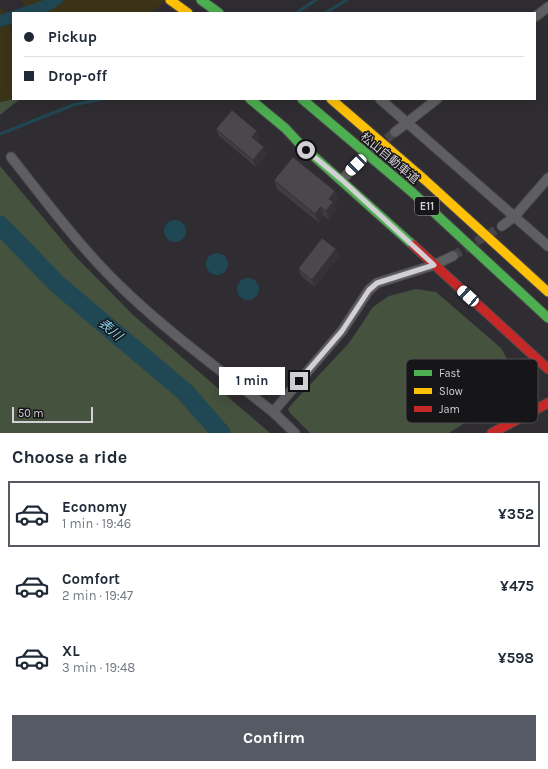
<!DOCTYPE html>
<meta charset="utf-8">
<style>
:root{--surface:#fff;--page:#f2f2f3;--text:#1f2937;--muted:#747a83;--line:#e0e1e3;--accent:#565a64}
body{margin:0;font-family:Karla,"Noto Sans JP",sans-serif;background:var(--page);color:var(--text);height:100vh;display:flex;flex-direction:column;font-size:15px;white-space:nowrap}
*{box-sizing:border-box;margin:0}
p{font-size:13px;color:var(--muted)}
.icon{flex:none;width:22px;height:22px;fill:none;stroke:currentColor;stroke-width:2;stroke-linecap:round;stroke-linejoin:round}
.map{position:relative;height:433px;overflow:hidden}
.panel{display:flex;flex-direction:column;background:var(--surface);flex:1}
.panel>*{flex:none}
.hud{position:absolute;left:12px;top:12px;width:524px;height:88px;border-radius:0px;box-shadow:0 4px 16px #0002;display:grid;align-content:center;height:88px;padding:0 12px;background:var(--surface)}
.scale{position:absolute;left:12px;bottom:10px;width:81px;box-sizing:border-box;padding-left:4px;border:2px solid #d2d0d4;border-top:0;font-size:11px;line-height:14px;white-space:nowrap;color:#d2d0d4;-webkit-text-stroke:3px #161518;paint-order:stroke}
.end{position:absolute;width:18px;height:18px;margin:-9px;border:5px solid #d2d0d4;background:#111;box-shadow:0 0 0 2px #111}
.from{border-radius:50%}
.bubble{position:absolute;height:28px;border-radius:0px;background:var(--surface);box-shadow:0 4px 16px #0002;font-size:13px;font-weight:700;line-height:28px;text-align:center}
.car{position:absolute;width:12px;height:24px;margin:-12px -6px;border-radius:5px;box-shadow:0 0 3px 1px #0007;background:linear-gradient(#fff 24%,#345 0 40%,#fff 0 76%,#345 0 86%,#fff 0)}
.hud b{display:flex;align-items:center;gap:14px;height:38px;font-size:15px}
.hud b+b{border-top:1px solid var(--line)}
.hud i{width:10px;height:10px;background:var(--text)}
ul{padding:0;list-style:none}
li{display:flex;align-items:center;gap:12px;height:66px;margin:0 8px 6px;padding:0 4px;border:2px solid transparent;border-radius:0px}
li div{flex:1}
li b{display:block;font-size:15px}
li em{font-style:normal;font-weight:700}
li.active{border-color:var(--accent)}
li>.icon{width:36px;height:36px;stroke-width:1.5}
h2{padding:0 12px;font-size:18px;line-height:48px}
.action{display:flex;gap:8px;margin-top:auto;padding:8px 12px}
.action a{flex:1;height:46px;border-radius:0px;background:var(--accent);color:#fff;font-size:16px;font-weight:700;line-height:46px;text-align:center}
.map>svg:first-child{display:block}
.green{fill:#44523e}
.sand{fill:#3b3418}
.water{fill:#204854}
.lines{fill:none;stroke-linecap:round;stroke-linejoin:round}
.stream{stroke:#204854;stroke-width:3}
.river{stroke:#204854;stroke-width:19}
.street-tunnel{stroke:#474549;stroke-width:9;stroke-dasharray:9 4.5;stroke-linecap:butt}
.street-casing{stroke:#4c4a4d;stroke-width:11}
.fast-casing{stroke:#4c4a4d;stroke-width:11}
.slow-casing{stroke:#4c4a4d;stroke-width:11}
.jam-casing{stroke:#4c4a4d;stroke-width:11}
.street{stroke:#5f5e61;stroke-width:9}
.fast{stroke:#4caf50;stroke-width:9}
.slow{stroke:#ffc107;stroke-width:9}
.jam{stroke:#c62828;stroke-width:9}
.wall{fill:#413c42}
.shaded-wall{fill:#353136}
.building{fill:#4c464d;stroke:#353136}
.route{stroke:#d2d0d4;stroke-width:5}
.labels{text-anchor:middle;stroke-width:3;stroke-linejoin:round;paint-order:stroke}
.shield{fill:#161518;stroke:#9a989c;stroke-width:1}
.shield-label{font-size:11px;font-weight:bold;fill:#d2d0d4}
.street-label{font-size:12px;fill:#d2d0d4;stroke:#161518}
.water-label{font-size:13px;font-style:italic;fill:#8ad8f1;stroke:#161518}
.key{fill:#161518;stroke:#4e4d50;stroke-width:1}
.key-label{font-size:11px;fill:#d2d0d4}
</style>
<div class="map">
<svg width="548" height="433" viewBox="0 0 548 433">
<rect width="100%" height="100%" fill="#2f2d31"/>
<g class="green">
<polygon points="14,99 20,99 0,115 0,102"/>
<polygon points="0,166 76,257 133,315 270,433 0,433"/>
<polygon points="416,289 436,292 501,348 507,359 530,381 449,433 310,433 290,413 288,409 290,406 349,343 373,307 389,296"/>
</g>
<g class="sand">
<polygon points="22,0 168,0 149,13 28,13"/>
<polygon points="0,5 13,33 14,99 0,102"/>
</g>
<g class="water">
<path d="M44,0h20c-17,17 -28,13 -51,13v10l-13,4v-12z"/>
<circle cx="175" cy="231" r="11"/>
<circle cx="217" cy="264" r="11"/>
<circle cx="248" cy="289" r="11"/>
</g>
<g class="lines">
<g class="stream">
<polyline points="296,13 316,0"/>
<polyline points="325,13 347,0"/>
<polyline points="0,134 73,105 103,99"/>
</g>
<polyline class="river" points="0,225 57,284 185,392 221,433"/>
<g class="street-tunnel">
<polyline points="356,165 395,132"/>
<polyline points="453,256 502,226"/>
</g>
<g class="street-casing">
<g id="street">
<polyline points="535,17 548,7"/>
<polyline points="380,99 548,246"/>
<polyline points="395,132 437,99"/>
<path d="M11,157c32,41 63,82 99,119 49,50 108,92 163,136"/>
<polyline points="342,180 356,165"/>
<polyline points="502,226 515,216 548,178"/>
<polyline points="295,433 273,412 342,331 369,290 377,283 434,265 453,256"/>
</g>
</g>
<g class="fast-casing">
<g id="fast">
<polyline points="201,0 219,13"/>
<polyline points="250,99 285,128 299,143 413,245"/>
<polyline points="302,99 413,193 548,318"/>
</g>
</g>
<g class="slow-casing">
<g id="slow">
<polyline points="170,0 188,13"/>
<polyline points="331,99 425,180 548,292"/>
</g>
</g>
<g class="jam-casing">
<g id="jam">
<polyline points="413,245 548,369"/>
<polyline points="492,433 548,403"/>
</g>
</g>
<use href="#street" class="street"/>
<use href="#fast" class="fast"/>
<use href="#slow" class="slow"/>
<use href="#jam" class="jam"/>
</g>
<g class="wall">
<polygon points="216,129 257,131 259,138 257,141 267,154 256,167 219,136"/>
<polygon points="274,180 335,191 338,200 334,205 336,211 329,220 324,216 319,223 277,189"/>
<polygon points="336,249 339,256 315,287 301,276 298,269"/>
</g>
<g class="shaded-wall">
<polygon points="257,131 259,138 255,144 252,137"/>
<polygon points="264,147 267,154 256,167 253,160"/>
<polygon points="335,191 338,200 334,205 336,211 329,220 326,211 329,199"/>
<polygon points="321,207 324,216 319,223 315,214"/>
<polygon points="336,249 339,256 315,287 312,280"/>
</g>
<g class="building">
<polygon points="232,110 257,131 252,137 264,147 253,160 216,129"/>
<polygon points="293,157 335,191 329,199 333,202 326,211 321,207 315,214 274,180"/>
<polygon points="322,238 336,249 312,280 298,269"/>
</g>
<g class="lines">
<polyline class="route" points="299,381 342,331 369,290 377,283 434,265 342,180 306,150"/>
</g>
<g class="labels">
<rect class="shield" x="415" y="197" width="24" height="18" rx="3"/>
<g class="shield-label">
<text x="427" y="210">E11</text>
</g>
<g class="street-label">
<text transform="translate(390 158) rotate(40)" y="4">松山自動車道</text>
</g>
<g class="water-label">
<text transform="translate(111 329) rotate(40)" y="5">表川</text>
</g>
</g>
<rect x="406" y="359" width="132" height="64" rx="6" class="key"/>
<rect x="414" y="370" width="18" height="6" fill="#4caf50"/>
<rect x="414" y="388" width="18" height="6" fill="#ffc107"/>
<rect x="414" y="406" width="18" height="6" fill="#c62828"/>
<g class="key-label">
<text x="439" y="377">Fast</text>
<text x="439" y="395">Slow</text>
<text x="439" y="413">Jam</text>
</g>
</svg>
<div class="scale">50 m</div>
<i class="end from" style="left:306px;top:150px"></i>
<i class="end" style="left:299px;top:381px"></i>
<div class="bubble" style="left:219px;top:367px;width:66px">1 min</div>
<i class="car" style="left:356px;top:165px;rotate:225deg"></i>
<i class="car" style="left:468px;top:296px;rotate:312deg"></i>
<div class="hud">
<b><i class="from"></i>Pickup</b>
<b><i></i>Drop-off</b>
</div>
</div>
<section class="panel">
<h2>Choose a ride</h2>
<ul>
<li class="active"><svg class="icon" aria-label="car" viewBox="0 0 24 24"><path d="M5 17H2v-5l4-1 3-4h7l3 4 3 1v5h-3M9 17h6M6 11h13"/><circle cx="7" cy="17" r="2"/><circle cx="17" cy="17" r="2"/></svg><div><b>Economy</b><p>1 min · 19:46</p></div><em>¥352</em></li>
<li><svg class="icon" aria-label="car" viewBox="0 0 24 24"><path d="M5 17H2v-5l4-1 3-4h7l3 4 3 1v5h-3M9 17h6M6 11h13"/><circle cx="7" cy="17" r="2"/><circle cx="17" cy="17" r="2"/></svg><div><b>Comfort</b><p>2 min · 19:47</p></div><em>¥475</em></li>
<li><svg class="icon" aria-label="car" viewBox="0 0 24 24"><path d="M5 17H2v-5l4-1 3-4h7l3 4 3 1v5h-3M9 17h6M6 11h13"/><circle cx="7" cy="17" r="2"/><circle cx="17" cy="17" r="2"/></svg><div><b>XL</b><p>3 min · 19:48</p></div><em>¥598</em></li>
</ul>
<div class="action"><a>Confirm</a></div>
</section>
